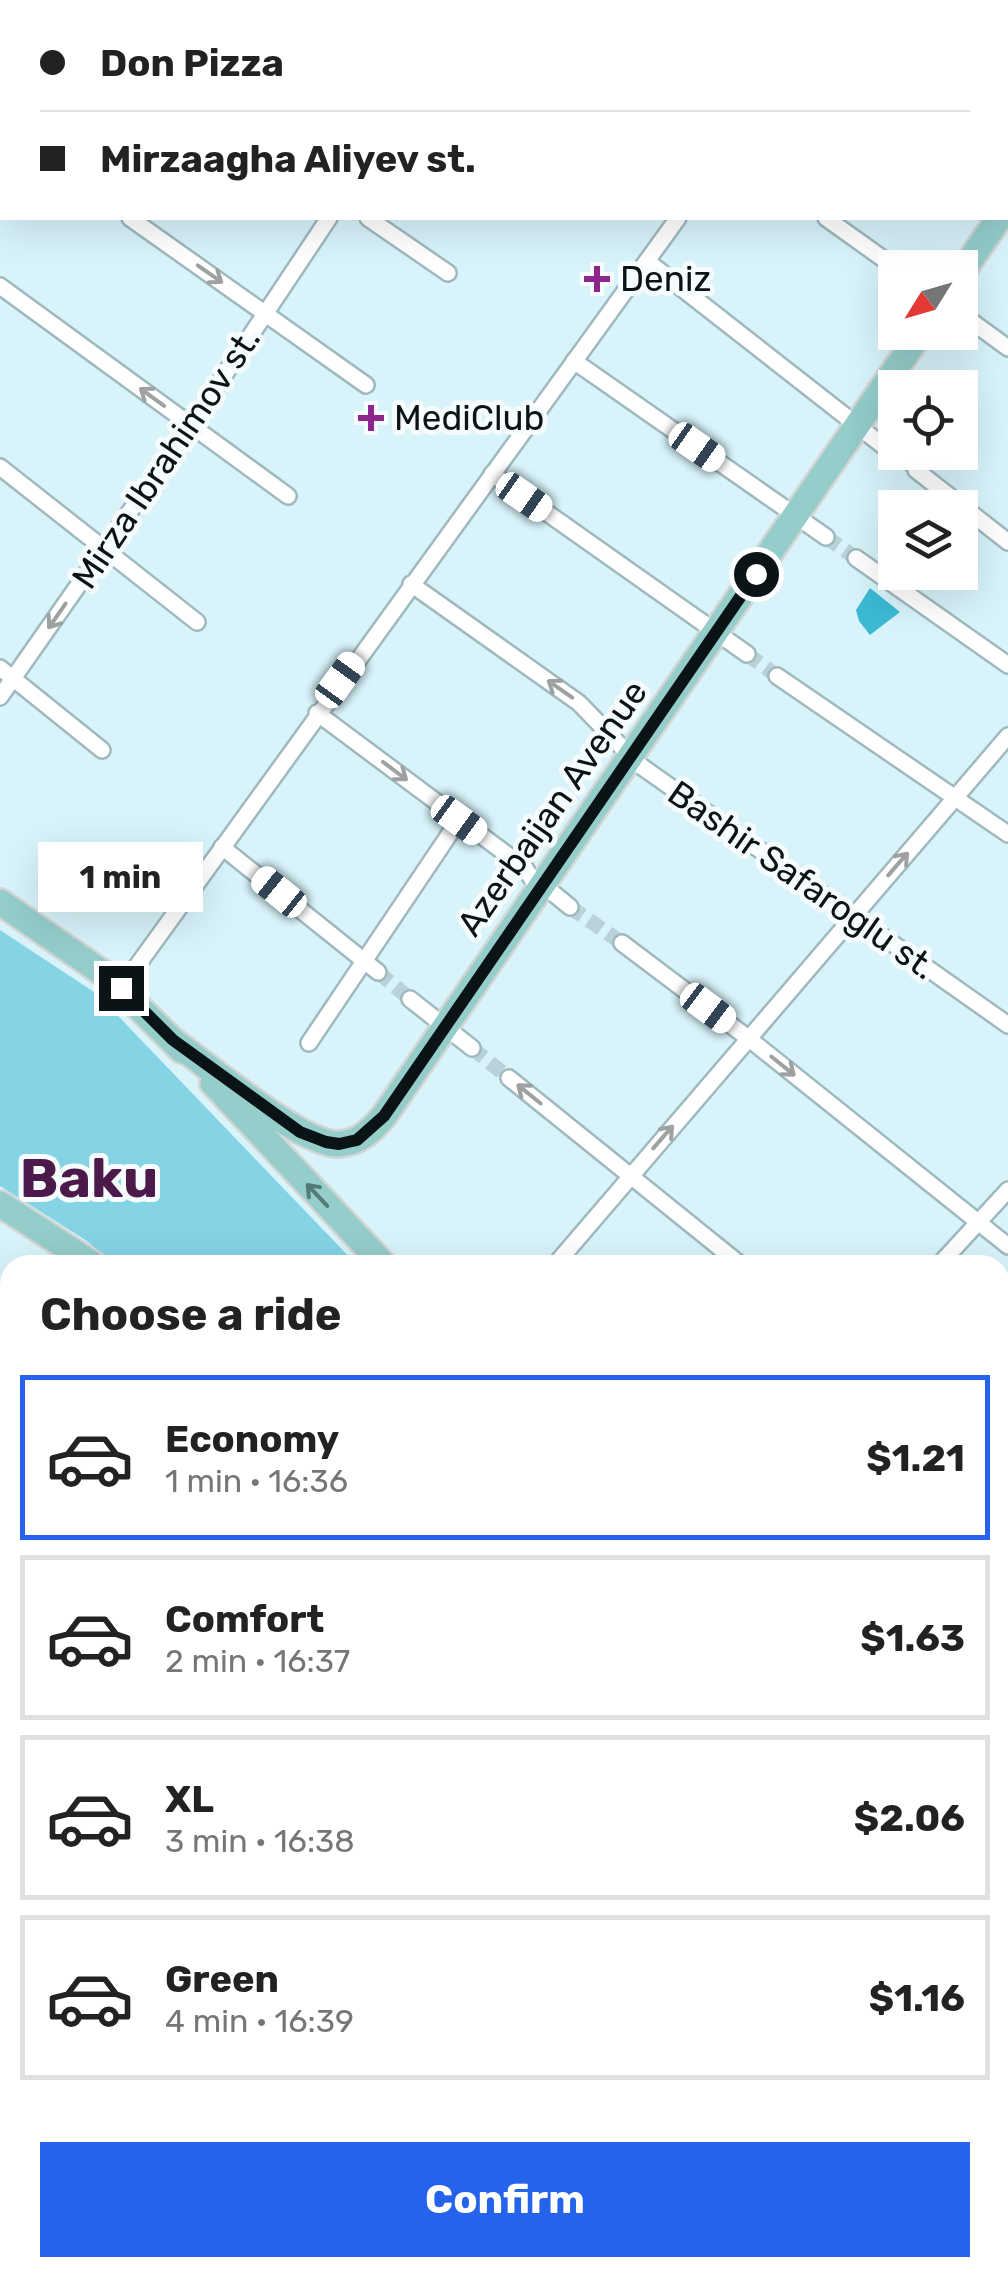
<!DOCTYPE html>
<meta charset="utf-8">
<style>
:root{--surface:#fff;--page:#f2f2f2;--text:#222;--muted:#767676;--line:#e0e0e0;--accent:#2563eb}
body{margin:0;font-family:Rubik,sans-serif;background:var(--page);color:var(--text);height:100vh;display:flex;flex-direction:column;font-size:38px;white-space:nowrap}
*{box-sizing:border-box;margin:0}
p{font-size:32px;color:var(--muted)}
.icon{flex:none;width:55px;height:55px;fill:none;stroke:currentColor;stroke-width:2;stroke-linecap:round;stroke-linejoin:round}
.map{position:relative;flex:1;overflow:hidden}
.details{position:absolute;left:0px;top:1255px;width:1010px;height:1022px;display:flex;flex-direction:column;background:var(--surface);border-radius:30px 30px 0 0;box-shadow:0 10px 40px #0002}
.details>*{flex:none}
.guide{position:absolute;left:0px;top:0px;width:1010px;height:220px;box-shadow:0 10px 40px #0002;display:grid;align-content:center;height:220px;padding:0 40px;background:var(--surface)}
.needle{width:65px;rotate:233deg}
.controls{position:absolute;left:878px;top:250px;display:grid;gap:20px}
.controls a{display:grid;place-items:center;width:100px;height:100px;border-radius:0px;background:var(--surface);box-shadow:0 10px 40px #0002;font-size:50px}
.end{position:absolute;width:45px;height:45px;margin:-22px;border:12px solid #0a1316;background:#fff;box-shadow:0 0 0 5px #fff}
.from{border-radius:50%}
.bubble{position:absolute;height:70px;border-radius:0px;background:var(--surface);box-shadow:0 10px 40px #0002;font-size:32px;font-weight:700;line-height:70px;text-align:center}
.car{position:absolute;width:30px;height:60px;margin:-30px -15px;border-radius:12px;box-shadow:0 0 8px 2px #0007;background:linear-gradient(#fff 24%,#345 0 40%,#fff 0 76%,#345 0 86%,#fff 0)}
.guide b{display:flex;align-items:center;gap:35px;height:95px;font-size:38px}
.guide b+b{border-top:2px solid var(--line)}
.guide i{width:25px;height:25px;background:var(--text)}
ul{padding:0;list-style:none}
li{display:flex;align-items:center;gap:30px;height:165px;margin:0 20px 15px;padding:0 20px;border:5px solid var(--line);border-radius:0px}
li div{flex:1}
li b{display:block;font-size:38px}
li em{font-style:normal;font-weight:700}
li.active{border-color:var(--accent)}
li>.icon{width:90px;height:90px;stroke-width:1.5}
h2{padding:0 40px;font-size:45px;line-height:120px}
.cta{display:flex;gap:20px;margin-top:auto;padding:20px 40px}
.cta a{flex:1;height:115px;border-radius:0px;background:var(--accent);color:#fff;font-size:40px;font-weight:700;line-height:115px;text-align:center}
.map>svg:first-child{display:block}
.green{fill:#85d4e6}
.forest{fill:#3cbad4}
.lines{fill:none;stroke-linecap:round;stroke-linejoin:round}
.minor-tunnel{stroke:#b9d1d8;stroke-width:15;stroke-dasharray:15 8;stroke-linecap:butt}
.primary-tunnel{stroke:#b9d1d8;stroke-width:25;stroke-dasharray:25 12;stroke-linecap:butt}
.minor-casing{stroke:#9fb9bf;stroke-width:20}
.primary-casing{stroke:#d3d5d5;stroke-width:30}
.minor{stroke:#fff;stroke-width:15}
.primary{stroke:#94cdca;stroke-width:25}
.oneway{stroke:#9da1a2}
.oneway2{stroke:#567979}
.route{stroke:#0a1316;stroke-width:12}
.poi-dot{fill:#8c268c;stroke:#f6fcfd;stroke-width:4}
.labels{text-anchor:middle;stroke-width:10;stroke-linejoin:round;paint-order:stroke}
.poi-label{font-size:35px;fill:#0a1316;stroke:#f6fcfd;text-anchor:start}
.street-label{font-size:35px;fill:#0a1316;stroke:#f6fcfd}
.town-label{font-size:55px;font-weight:bold;fill:#4b1a4b;stroke:#f6fcfd}
</style>
<div class="map">
<svg width="1008" height="2277" viewBox="0 0 1008 2277">
<rect width="100%" height="100%" fill="#d8f3fa"/>
<g class="green">
<polygon points="0,930 97,994 357,1265 115,1265 87,1241 0,1186"/>
<polygon points="1000,1482 1008,1489 1008,1653 1000,1650"/>
<polygon points="1000,1734 1008,1740 1008,1961 1000,1955"/>
<polygon points="1000,2018 1008,2025 1008,2277 971,2277 958,2268 1000,2268"/>
</g>
<polygon class="forest" points="870,588 900,612 870,635 859,621 856,610"/>
<g class="lines">
<g class="minor-tunnel">
<polyline points="886,448 916,470"/>
<polyline points="826,537 856,558"/>
<polyline points="747,654 777,676"/>
<polyline points="570,907 622,943"/>
<polyline points="378,972 410,999"/>
<polyline points="472,1048 509,1078"/>
</g>
<polyline class="primary-tunnel" points="1000,1978 1008,1985"/>
<g class="minor-casing">
<g id="minor">
<polyline points="57,0 61,2"/>
<polyline points="310,0 313,2"/>
<polyline points="783,0 786,2"/>
<polyline points="476,2 478,0"/>
<polyline points="0,8 2,5"/>
<polyline points="0,125 2,127"/>
<polyline points="1008,155 1008,156"/>
<polyline points="130,218 366,385"/>
<polyline points="368,218 448,273"/>
<polyline points="826,218 896,268"/>
<polyline points="647,261 886,448"/>
<polyline points="0,286 288,496"/>
<polyline points="960,313 1008,348"/>
<polyline points="574,361 826,537"/>
<polyline points="0,467 197,622"/>
<polyline points="916,470 1008,542"/>
<polyline points="492,474 747,654"/>
<polyline points="856,558 1008,665"/>
<polyline points="411,584 579,703 638,764 1008,1025"/>
<polyline points="0,668 102,750"/>
<polyline points="777,676 1008,834"/>
<polyline points="0,697 199,413 329,218"/>
<polyline points="317,713 525,868 535,884 535,894"/>
<polyline points="222,847 378,972"/>
<polyline points="549,875 548,889 570,907"/>
<polyline points="622,943 748,1038 1008,1246"/>
<polyline points="121,988 678,218"/>
<polyline points="410,999 472,1048"/>
<polyline points="309,1043 459,820"/>
<polyline points="509,1078 741,1265"/>
<polyline points="555,1265 1008,736"/>
<polyline points="939,1265 1008,1190"/>
<polyline points="1000,1475 1008,1482"/>
<polyline points="0,1630 10,1637"/>
<polyline points="0,1908 10,1897"/>
<polyline points="0,2050 10,2058"/>
<polyline points="267,2268 278,2277"/>
<polyline points="948,2268 960,2277"/>
<polyline points="0,2272 10,2262"/>
<polyline points="543,2277 551,2268"/>
<polyline points="823,2277 831,2268"/>
</g>
</g>
<g class="primary-casing">
<g id="primary">
<polyline points="960,275 999,218"/>
<polyline points="0,902 107,976 182,1050"/>
<path d="M173,1041c33,23 129,105 166,103 20,-1 33,-14 45,-28l537,-784"/>
<polyline points="213,1083 384,1265"/>
<polyline points="0,1204 94,1265"/>
<polyline points="0,1405 10,1392"/>
<polyline points="0,1461 10,1448"/>
<polyline points="1000,1706 1008,1711"/>
</g>
</g>
<use href="#minor" class="minor"/>
<use href="#primary" class="primary"/>
</g>
<defs><path id="oneway-shaft" d="M-6 0H5M1.5-3L5.5 0L1.5 3" fill="none" stroke-width="1.6" stroke-linecap="round" stroke-linejoin="round" transform="scale(2.5)"/></defs>
<g class="oneway">
<use href="#oneway-shaft" transform="translate(210 274) rotate(35)"/>
<use href="#oneway-shaft" transform="translate(152 397) rotate(-144)"/>
<use href="#oneway-shaft" transform="translate(57 616) rotate(125)"/>
<use href="#oneway-shaft" transform="translate(560 689) rotate(-145)"/>
<use href="#oneway-shaft" transform="translate(395 771) rotate(37)"/>
<use href="#oneway-shaft" transform="translate(898 864) rotate(-49)"/>
<use href="#oneway-shaft" transform="translate(783 1066) rotate(39)"/>
<use href="#oneway-shaft" transform="translate(529 1094) rotate(-141)"/>
<use href="#oneway-shaft" transform="translate(663 1137) rotate(-49)"/>
</g>
<use class="oneway2" href="#oneway-shaft" transform="translate(317 1195) rotate(-133)"/>
<g class="lines">
<polyline class="route" points="121,988 173,1040 300,1132 326,1142 339,1144 357,1140 384,1116 756,574"/>
</g>
<g class="poi-dot">
<path d="M592 264h10v10h10v10h-10v10h-10v-10h-10v-10h10z"/>
<path d="M366 403h10v10h10v10h-10v10h-10v-10h-10v-10h10z"/>
</g>
<g class="labels">
<g class="poi-label">
<text x="620" y="291">Deniz</text>
<text x="394" y="430">MediClub</text>
</g>
<g class="street-label">
<text transform="translate(166 458) rotate(-56)" y="12">Mirza Ibrahimov st.</text>
<text transform="translate(552 808) rotate(-55)" y="12">Azerbaijan Avenue</text>
<text transform="translate(802 880) rotate(35)" y="12">Bashir Safaroglu st.</text>
</g>
<g class="town-label">
<text x="89" y="1197">Baku</text>
</g>
</g>
</svg>
<div class="controls">
<a><svg class="needle" viewBox="-14 -14 28 28"><path d="M0-13l5 13h-10z" fill="#e53935"/><path d="M0 13l5-13h-10z" fill="#767676"/></svg></a>
<a><svg class="icon" aria-label="locate" viewBox="0 0 24 24"><circle cx="12" cy="12" r="6"/><path d="M12 2v4M12 18v4M2 12h4M18 12h4"/></svg></a>
<a><svg class="icon" aria-label="layers" viewBox="0 0 24 24"><path d="M12 4l9 5-9 5-9-5zM3 14l9 5 9-5"/></svg></a>
</div>
<i class="end from" style="left:756px;top:574px"></i>
<i class="end" style="left:121px;top:988px"></i>
<div class="bubble" style="left:38px;top:842px;width:165px">1 min</div>
<i class="car" style="left:697px;top:447px;rotate:125deg"></i>
<i class="car" style="left:524px;top:497px;rotate:125deg"></i>
<i class="car" style="left:340px;top:680px;rotate:36deg"></i>
<i class="car" style="left:459px;top:820px;rotate:126deg"></i>
<i class="car" style="left:279px;top:892px;rotate:309deg"></i>
<i class="car" style="left:708px;top:1008px;rotate:127deg"></i>
<div class="guide">
<b><i class="from"></i>Don Pizza</b>
<b><i></i>Mirzaagha Aliyev st.</b>
</div>
<section class="details">
<h2>Choose a ride</h2>
<ul>
<li class="active"><svg class="icon" aria-label="car" viewBox="0 0 24 24"><path d="M5 17H2v-5l4-1 3-4h7l3 4 3 1v5h-3M9 17h6M6 11h13"/><circle cx="7" cy="17" r="2"/><circle cx="17" cy="17" r="2"/></svg><div><b>Economy</b><p>1 min · 16:36</p></div><em>$1.21</em></li>
<li><svg class="icon" aria-label="car" viewBox="0 0 24 24"><path d="M5 17H2v-5l4-1 3-4h7l3 4 3 1v5h-3M9 17h6M6 11h13"/><circle cx="7" cy="17" r="2"/><circle cx="17" cy="17" r="2"/></svg><div><b>Comfort</b><p>2 min · 16:37</p></div><em>$1.63</em></li>
<li><svg class="icon" aria-label="car" viewBox="0 0 24 24"><path d="M5 17H2v-5l4-1 3-4h7l3 4 3 1v5h-3M9 17h6M6 11h13"/><circle cx="7" cy="17" r="2"/><circle cx="17" cy="17" r="2"/></svg><div><b>XL</b><p>3 min · 16:38</p></div><em>$2.06</em></li>
<li><svg class="icon" aria-label="car" viewBox="0 0 24 24"><path d="M5 17H2v-5l4-1 3-4h7l3 4 3 1v5h-3M9 17h6M6 11h13"/><circle cx="7" cy="17" r="2"/><circle cx="17" cy="17" r="2"/></svg><div><b>Green</b><p>4 min · 16:39</p></div><em>$1.16</em></li>
</ul>
<div class="cta"><a>Confirm</a></div>
</section>
</div>
